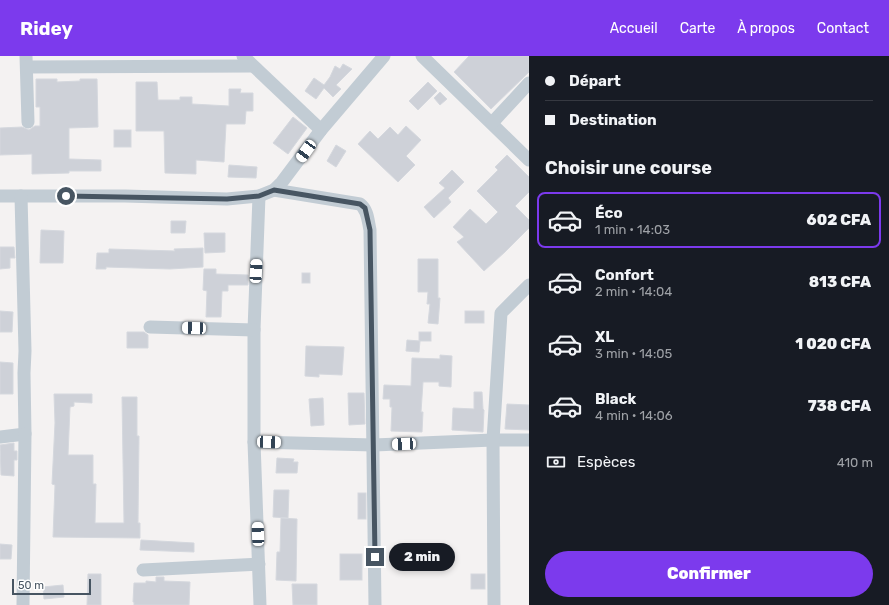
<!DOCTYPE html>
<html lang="fr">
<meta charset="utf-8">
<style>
:root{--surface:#171b24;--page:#20242c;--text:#f1f3f6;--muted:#9ea1a6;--line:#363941;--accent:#7c3aed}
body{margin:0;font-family:Rubik,sans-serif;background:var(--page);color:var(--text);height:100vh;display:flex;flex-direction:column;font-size:15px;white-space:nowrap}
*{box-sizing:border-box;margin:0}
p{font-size:13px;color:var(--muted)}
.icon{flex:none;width:22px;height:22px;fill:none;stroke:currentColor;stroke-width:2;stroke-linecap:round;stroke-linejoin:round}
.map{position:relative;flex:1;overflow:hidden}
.sheet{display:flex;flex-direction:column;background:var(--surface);width:360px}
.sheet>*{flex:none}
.banner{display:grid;align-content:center;height:88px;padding:0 16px;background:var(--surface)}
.scale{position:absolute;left:12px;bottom:10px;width:79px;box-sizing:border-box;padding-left:4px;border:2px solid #475562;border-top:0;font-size:11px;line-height:14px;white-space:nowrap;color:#475562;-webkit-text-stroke:3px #fff;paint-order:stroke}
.end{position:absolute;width:18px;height:18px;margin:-9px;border:5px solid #475562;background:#fff;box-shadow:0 0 0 2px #fff}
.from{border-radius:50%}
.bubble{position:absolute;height:28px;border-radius:14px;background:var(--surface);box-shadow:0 2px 6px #0003;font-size:13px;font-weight:800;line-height:28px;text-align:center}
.car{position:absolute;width:12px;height:24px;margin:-12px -6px;border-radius:5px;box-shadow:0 0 3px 1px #0007;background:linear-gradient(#fff 24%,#345 0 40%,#fff 0 76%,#345 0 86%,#fff 0)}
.banner b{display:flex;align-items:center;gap:14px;height:38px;font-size:15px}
.banner b+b{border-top:1px solid var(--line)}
.banner i{width:10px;height:10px;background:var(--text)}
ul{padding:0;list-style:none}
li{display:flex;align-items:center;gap:12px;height:56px;margin:0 8px 6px;padding:0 8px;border:2px solid transparent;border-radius:8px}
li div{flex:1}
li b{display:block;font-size:15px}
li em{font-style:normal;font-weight:800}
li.current{border-color:var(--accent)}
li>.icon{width:36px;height:36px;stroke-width:1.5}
h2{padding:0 16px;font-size:18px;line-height:48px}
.pay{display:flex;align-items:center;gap:10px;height:44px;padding:0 16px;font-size:15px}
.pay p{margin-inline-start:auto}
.button{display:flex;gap:8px;margin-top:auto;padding:8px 16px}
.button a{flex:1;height:46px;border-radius:24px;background:var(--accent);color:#fff;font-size:16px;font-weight:800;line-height:46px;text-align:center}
header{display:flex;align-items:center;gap:24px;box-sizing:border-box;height:56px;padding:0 20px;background:var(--accent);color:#fff}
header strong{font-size:19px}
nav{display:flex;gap:22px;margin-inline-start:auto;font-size:14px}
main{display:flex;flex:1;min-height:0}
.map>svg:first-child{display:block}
.building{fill:#ced1d8;stroke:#d5d8de}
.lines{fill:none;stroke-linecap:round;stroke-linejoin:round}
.minor{stroke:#c2ccd4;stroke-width:13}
.route{stroke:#475562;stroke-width:5}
</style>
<header>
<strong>Ridey</strong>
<nav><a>Accueil</a><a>Carte</a><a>À propos</a><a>Contact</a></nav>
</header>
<main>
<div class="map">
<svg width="529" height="549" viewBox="0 0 529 549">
<rect width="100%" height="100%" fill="#f4f2f2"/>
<g class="building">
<polygon points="469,0 529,0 529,16 491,53 454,16"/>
<polygon points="343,8 352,13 336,29 341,33 333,41 324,32 316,43 305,35 314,22 324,29 330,21 335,10 340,13"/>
<polygon points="36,23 57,23 57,26 80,25 80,23 97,23 98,71 69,72 69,103 101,104 101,115 69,115 69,117 32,118 32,98 0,99 0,72 22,71 29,74 35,70 40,70 40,51 36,51"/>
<polygon points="136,26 157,26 158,44 180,44 180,41 192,41 192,48 229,50 229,33 241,33 240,37 253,37 253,55 246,55 245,68 226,68 224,106 196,104 196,118 165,117 164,75 136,75"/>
<polygon points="428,26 437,35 418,54 409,45"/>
<polygon points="440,36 447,43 440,49 434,42"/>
<polygon points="293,61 307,72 288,98 273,87"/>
<polygon points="406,70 421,84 406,100 415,109 398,126 358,88 370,75 378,83 390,71 398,79"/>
<rect x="114" y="74" width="17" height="17"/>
<polygon points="336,89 346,95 336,111 327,105"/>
<polygon points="507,99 529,121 529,136 515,150 529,164 529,172 505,196 484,215 457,186 464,181 453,171 470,153 486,168 498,156 477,135 498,114 495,111"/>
<polygon points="229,109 257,111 256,122 228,121"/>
<polygon points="452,114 464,126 448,142 451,146 434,162 424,151 445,132 439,127"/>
<polygon points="171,165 186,165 185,177 171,177"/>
<polygon points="41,174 64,175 63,207 40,207"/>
<polygon points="204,177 225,177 225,196 205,197"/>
<polygon points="0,191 14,191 15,202 10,202 10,212 0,213"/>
<polygon points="203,192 203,211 170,213 106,211 106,213 96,213 97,197 109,197 109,193 175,195 174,193"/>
<polygon points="418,203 438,203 438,242 440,242 438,268 428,267 430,248 427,248 428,236 418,236"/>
<polygon points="204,213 216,213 216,218 248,219 248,229 228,229 228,235 222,235 221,261 206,261 207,235 203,234"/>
<rect x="302" y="217" width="8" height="10"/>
<polygon points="0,255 13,256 12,276 0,276"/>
<rect x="465" y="255" width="19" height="12"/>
<polygon points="127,276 144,276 148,279 148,292 127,292"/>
<rect x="419" y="276" width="12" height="9"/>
<polygon points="407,284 420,285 419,296 406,295"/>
<polygon points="306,290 344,291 342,319 319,318 319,321 305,320"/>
<polygon points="440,299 452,300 451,331 439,330 439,326 423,326 421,356 423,356 422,376 391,375 392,351 390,351 390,343 383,343 384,329 411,330 412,302 440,303"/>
<polygon points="0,306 13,307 13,338 0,338"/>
<polygon points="474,336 482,336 483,353 484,354 483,376 452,374 453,352 474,353"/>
<polygon points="348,337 364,337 365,368 349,369"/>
<polygon points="54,338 92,338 92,347 74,346 74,350 70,351 68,399 93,399 93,428 96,428 95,467 124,467 122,341 137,341 137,380 139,380 138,467 140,467 140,482 53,481 55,429 52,428 55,367"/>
<polygon points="323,342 324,369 311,370 309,343"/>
<polygon points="507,348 529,349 529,374 505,373"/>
<polygon points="14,387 14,395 17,395 17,404 14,404 14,420 1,419 0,389"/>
<polygon points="277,402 294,403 293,406 298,406 297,417 276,417"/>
<polygon points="274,434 289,434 288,462 273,461"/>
<rect x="358" y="437" width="8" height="26"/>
<polygon points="281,462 297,463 296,525 276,524 277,496 280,496"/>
<polygon points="141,484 194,487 194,496 140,494"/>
<polygon points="0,488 12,489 11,503 0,503"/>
<rect x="340" y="498" width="22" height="26"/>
<polygon points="88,518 101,518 101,549 87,549"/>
<rect x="471" y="518" width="14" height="15"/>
<polygon points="156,521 164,521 164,525 190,526 189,549 134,549 134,546 133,546 134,527 146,527 146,525 156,526"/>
<polygon points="292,528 317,528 317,549 293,549"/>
<polygon points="63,529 64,541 44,543 43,531"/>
</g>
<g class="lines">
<g class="minor">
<polyline points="26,0 28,66"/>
<polyline points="243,0 321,74"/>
<polyline points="422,0 529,104"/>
<polyline points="27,11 252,10"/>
<polyline points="492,67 529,27"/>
<path d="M274,134l86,14c8,6 8,17 10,26l5,375"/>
<polyline points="0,140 125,140 227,143 259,140 274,134 282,126 321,74 384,0"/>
<polyline points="259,140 254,274 254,386 260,549"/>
<polyline points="150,271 254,274"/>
<polyline points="0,381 25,378 24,317 25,295 21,140"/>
<polyline points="254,386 374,389 493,384 529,384"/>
<polyline points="143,514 259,508"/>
<polyline points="23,549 25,378"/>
<polyline points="494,549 493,384 501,257 529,229"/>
</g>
</g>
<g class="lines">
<polyline class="route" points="66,140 227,143 259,140 274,134 360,148 365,152 370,174 375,501"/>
</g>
</svg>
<div class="scale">50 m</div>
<i class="end from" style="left:66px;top:140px"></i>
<i class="end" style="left:375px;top:501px"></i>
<div class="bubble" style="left:389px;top:487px;width:66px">2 min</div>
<i class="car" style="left:306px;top:95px;rotate:216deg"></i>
<i class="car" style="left:256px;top:215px;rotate:3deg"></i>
<i class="car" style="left:194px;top:272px;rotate:272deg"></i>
<i class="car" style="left:269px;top:386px;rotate:92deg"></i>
<i class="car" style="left:404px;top:388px;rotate:267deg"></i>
<i class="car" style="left:258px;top:478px;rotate:358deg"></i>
</div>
<section class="sheet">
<div class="banner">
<b><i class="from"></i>Départ</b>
<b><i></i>Destination</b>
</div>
<h2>Choisir une course</h2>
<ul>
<li class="current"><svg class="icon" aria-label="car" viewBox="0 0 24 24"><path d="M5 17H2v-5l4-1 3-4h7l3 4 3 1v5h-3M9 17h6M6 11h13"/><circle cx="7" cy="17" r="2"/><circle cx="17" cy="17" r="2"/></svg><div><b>Éco</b><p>1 min · 14:03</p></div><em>602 CFA</em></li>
<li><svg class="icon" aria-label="car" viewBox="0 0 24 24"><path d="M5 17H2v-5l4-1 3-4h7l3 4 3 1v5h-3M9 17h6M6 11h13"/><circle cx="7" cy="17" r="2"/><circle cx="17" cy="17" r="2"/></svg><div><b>Confort</b><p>2 min · 14:04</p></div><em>813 CFA</em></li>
<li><svg class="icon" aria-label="car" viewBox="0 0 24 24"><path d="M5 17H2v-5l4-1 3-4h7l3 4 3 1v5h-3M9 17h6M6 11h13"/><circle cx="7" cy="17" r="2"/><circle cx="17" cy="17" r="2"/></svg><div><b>XL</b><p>3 min · 14:05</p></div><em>1 020 CFA</em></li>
<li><svg class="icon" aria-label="car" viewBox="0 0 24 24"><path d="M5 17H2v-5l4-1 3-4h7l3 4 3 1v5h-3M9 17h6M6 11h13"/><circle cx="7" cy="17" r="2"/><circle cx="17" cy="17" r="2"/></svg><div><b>Black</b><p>4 min · 14:06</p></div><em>738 CFA</em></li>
</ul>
<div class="pay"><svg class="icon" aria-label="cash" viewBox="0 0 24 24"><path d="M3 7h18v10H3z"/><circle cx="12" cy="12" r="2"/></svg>Espèces<p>410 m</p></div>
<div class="button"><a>Confirmer</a></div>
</section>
</main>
